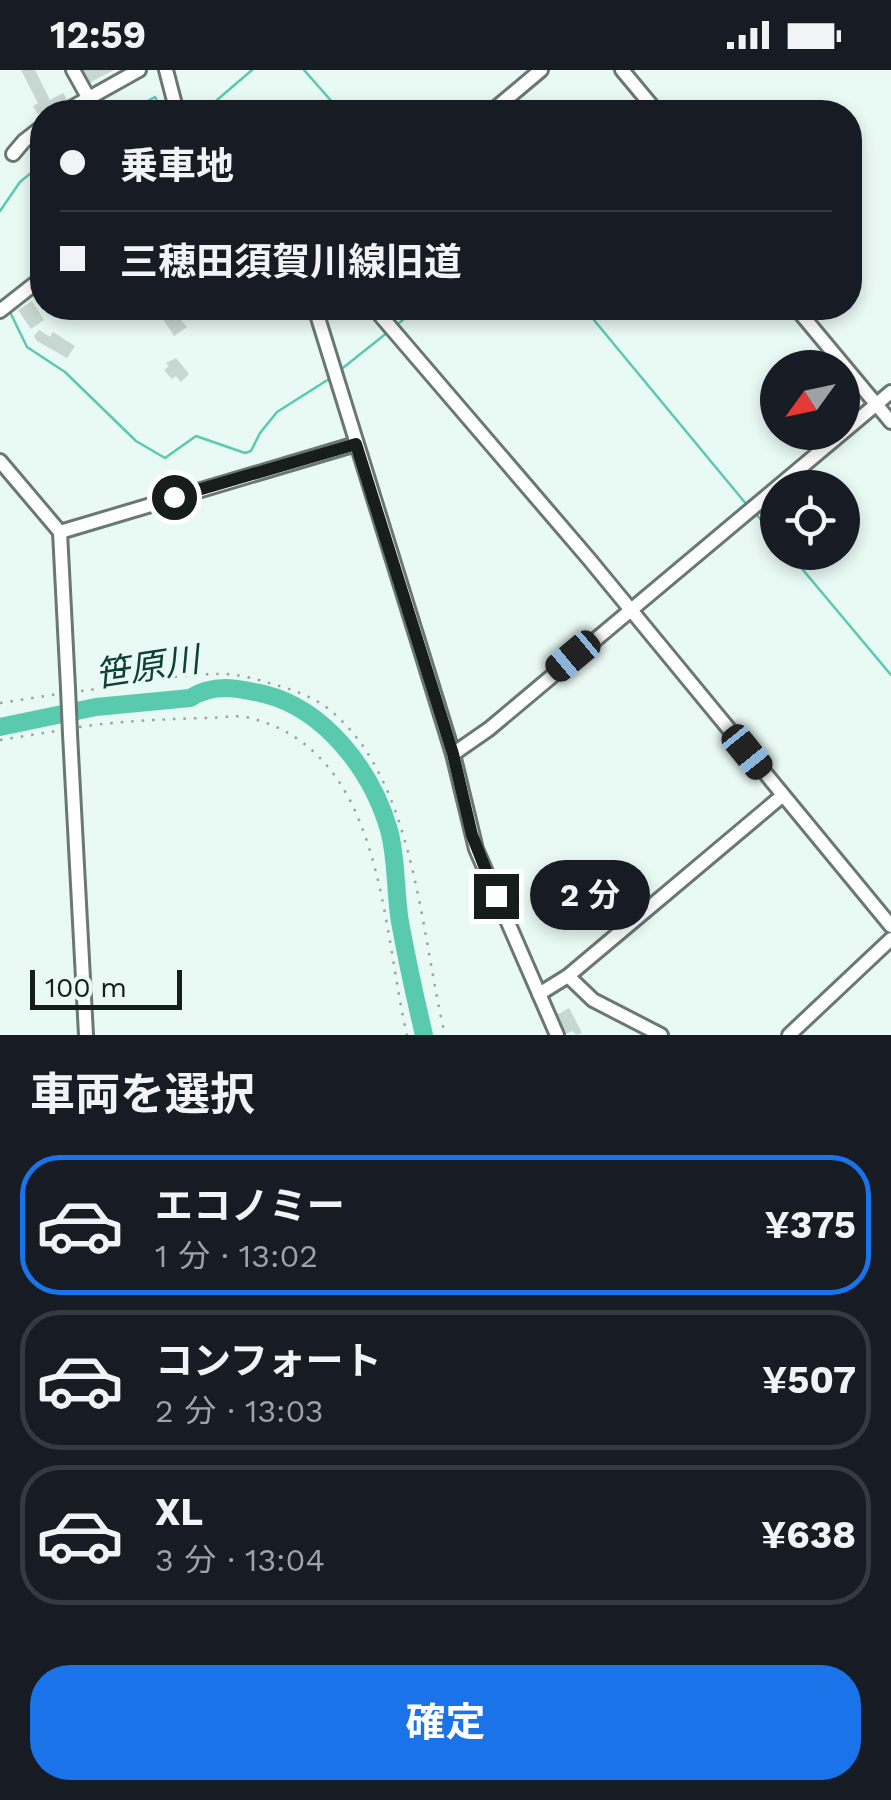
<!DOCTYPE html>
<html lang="ja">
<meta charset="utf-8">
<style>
:root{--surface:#171b24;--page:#242831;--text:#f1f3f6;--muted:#9ea1a6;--line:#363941;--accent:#1a73e8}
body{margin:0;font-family:"Work Sans","Noto Sans JP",sans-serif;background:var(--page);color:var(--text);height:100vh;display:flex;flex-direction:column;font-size:38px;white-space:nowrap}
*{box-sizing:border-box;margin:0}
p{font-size:32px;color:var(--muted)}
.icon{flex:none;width:55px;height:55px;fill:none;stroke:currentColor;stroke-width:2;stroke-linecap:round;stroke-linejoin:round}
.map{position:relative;height:965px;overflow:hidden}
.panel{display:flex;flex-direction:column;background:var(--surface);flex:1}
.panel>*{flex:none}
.top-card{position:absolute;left:30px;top:30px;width:832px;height:220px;border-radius:40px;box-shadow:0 5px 15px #0003;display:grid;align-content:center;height:220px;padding:0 30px;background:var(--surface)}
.needle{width:65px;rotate:237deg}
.tools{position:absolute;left:760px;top:280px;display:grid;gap:20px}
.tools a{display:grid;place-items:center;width:100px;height:100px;border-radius:50%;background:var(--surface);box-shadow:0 5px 15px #0003;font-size:50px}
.scale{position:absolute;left:30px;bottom:25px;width:152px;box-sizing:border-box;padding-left:10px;border:5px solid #171d1b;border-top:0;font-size:28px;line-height:35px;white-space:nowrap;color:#171d1b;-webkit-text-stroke:8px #e9f9f4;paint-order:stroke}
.end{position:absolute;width:45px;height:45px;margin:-22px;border:12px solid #171d1b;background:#fff;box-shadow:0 0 0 5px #fff}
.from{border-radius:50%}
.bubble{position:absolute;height:70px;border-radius:35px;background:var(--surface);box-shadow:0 5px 15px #0003;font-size:32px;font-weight:700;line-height:70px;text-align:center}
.car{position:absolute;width:30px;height:60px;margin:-30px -15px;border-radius:12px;box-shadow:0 0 8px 2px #0007;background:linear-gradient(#222 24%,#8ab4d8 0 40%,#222 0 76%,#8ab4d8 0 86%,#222 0)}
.top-card b{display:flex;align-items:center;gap:35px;height:95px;font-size:38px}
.top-card b+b{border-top:2px solid var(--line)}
.top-card i{width:25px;height:25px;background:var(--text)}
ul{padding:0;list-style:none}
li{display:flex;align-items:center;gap:30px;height:140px;margin:0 20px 15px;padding:0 10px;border:5px solid var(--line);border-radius:40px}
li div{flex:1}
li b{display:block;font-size:38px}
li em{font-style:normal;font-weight:700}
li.selected{border-color:var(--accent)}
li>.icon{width:90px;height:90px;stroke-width:1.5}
h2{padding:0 30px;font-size:45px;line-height:120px}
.cta{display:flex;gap:20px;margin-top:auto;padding:20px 30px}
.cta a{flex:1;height:115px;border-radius:40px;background:var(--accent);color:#fff;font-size:40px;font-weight:700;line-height:115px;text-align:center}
.status{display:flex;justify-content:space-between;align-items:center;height:70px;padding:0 50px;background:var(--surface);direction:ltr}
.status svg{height:28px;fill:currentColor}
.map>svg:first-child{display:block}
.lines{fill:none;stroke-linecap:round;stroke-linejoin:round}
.stream{stroke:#5acaaf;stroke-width:2.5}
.river{stroke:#5acaaf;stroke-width:18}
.building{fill:#c7d8d2}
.minor-casing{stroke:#697873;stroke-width:18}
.path{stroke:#97a4a0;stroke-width:2.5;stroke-dasharray:2.5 8;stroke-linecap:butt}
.minor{stroke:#fff;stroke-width:12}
.minor-bridge-casing{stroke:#697873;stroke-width:18;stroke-linecap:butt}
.minor-bridge{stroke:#fff;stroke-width:12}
.route{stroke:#171d1b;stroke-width:12}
.labels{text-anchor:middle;stroke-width:8;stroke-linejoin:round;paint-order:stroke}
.water-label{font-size:35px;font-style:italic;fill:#0e4035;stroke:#e9f9f4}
</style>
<div class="status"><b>12:59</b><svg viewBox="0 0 49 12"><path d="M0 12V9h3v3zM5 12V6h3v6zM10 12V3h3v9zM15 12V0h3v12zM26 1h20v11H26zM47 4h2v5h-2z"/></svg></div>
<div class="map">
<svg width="891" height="965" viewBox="0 0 891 965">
<rect width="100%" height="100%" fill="#e9f9f4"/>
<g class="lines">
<g class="stream">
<polyline points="304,0 341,42"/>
<polyline points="127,42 155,27 163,42"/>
<polyline points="203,42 252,0"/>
<polyline points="0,141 20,112 42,94"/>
<polyline points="584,238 747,435"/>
<polyline points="9,240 27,277 65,302 136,371 165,388 196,366 245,383 251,381 260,363 277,342 329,309"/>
<polyline points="398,254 417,238"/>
<polyline points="339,301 388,262"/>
<polyline points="756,444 778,470"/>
<polyline points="788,482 891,605"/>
</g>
<path class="river" d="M0,657l96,-20 94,-9c25,-15 46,-10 74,-4 61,15 108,77 125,136 8,29 6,62 11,92 7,38 15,75 24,113"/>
</g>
<g class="building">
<polygon points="21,0 35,0 50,30 63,23 67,29 38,44 33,36 38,33"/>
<polygon points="79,0 114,0 87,14"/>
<polygon points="32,231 44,250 31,259 18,240"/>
<polygon points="172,240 187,257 174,266 161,246"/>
<polygon points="39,260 50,267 53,262 75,276 67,288 37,271 34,266"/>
<polygon points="176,288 189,304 181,312 176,306 172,309 164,300 169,296 166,293"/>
<polygon points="569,938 582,963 577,965 572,961 566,964 555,946"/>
</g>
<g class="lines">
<g class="minor-casing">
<g id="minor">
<polyline points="73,0 88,27"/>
<polyline points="166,0 177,42"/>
<polyline points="622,0 657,42"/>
<polyline points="64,42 139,0"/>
<polyline points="491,42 541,0"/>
<polyline points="13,84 24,71 42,57"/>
<polyline points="315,238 453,684 476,779 557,965"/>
<polyline points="374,238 589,489 891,856"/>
<polyline points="796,238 891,352"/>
<polyline points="0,241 42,208"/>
<polyline points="0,391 60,462 68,618"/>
<polyline points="60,462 356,374"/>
<polyline points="70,664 86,965"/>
<polyline points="453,684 489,659 891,322"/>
<polyline points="568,906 593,930 661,965"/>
<polyline points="539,924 568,906 782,726"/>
<polyline points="789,965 891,869"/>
</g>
</g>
<g class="path">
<path d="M81,621c44,-5 91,-17 136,-17 16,-1 36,4 52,9 22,6 44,13 62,28 84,69 90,225 114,324"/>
<polyline points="0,633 58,624"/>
<path d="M79,657c43,-6 85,-8 129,-9 12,0 25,-3 38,-1 138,31 135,207 161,318"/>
<polyline points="0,670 56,661"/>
</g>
<use href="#minor" class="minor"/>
<g class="minor-bridge-casing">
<polyline id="minor-bridge" points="68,618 70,664"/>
</g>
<use href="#minor-bridge" class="minor-bridge"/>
</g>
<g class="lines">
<polyline class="route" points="174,427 356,374 453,684 472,765 496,826"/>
</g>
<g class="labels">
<g class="water-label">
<text transform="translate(147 597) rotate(-9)" y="12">笹原川</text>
</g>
</g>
</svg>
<div class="tools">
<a><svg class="needle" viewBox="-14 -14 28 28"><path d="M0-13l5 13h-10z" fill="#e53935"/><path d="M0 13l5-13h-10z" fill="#9ea1a6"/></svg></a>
<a><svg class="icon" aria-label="locate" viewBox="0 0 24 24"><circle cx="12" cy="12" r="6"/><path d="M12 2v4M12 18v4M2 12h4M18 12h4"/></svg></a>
</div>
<div class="scale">100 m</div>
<i class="end from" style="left:174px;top:427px"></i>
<i class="end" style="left:496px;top:826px"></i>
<div class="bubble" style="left:530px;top:790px;width:120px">2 分</div>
<i class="car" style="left:573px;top:586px;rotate:230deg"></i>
<i class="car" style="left:747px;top:682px;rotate:141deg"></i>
<div class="top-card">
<b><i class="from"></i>乗車地</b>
<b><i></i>三穂田須賀川線旧道</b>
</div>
</div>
<section class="panel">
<h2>車両を選択</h2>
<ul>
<li class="selected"><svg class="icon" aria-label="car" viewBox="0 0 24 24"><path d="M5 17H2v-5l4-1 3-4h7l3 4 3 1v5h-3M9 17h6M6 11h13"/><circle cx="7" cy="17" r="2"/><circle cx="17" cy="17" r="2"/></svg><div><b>エコノミー</b><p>1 分 · 13:02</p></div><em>¥375</em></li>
<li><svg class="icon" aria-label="car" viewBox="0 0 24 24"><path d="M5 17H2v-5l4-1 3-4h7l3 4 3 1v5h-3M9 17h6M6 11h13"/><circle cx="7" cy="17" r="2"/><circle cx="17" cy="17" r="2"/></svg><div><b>コンフォート</b><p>2 分 · 13:03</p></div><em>¥507</em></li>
<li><svg class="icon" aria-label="car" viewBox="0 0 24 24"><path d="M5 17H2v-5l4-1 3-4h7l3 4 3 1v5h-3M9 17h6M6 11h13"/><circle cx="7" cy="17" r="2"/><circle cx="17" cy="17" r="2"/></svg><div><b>XL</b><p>3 分 · 13:04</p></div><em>¥638</em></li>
</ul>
<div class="cta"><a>確定</a></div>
</section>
